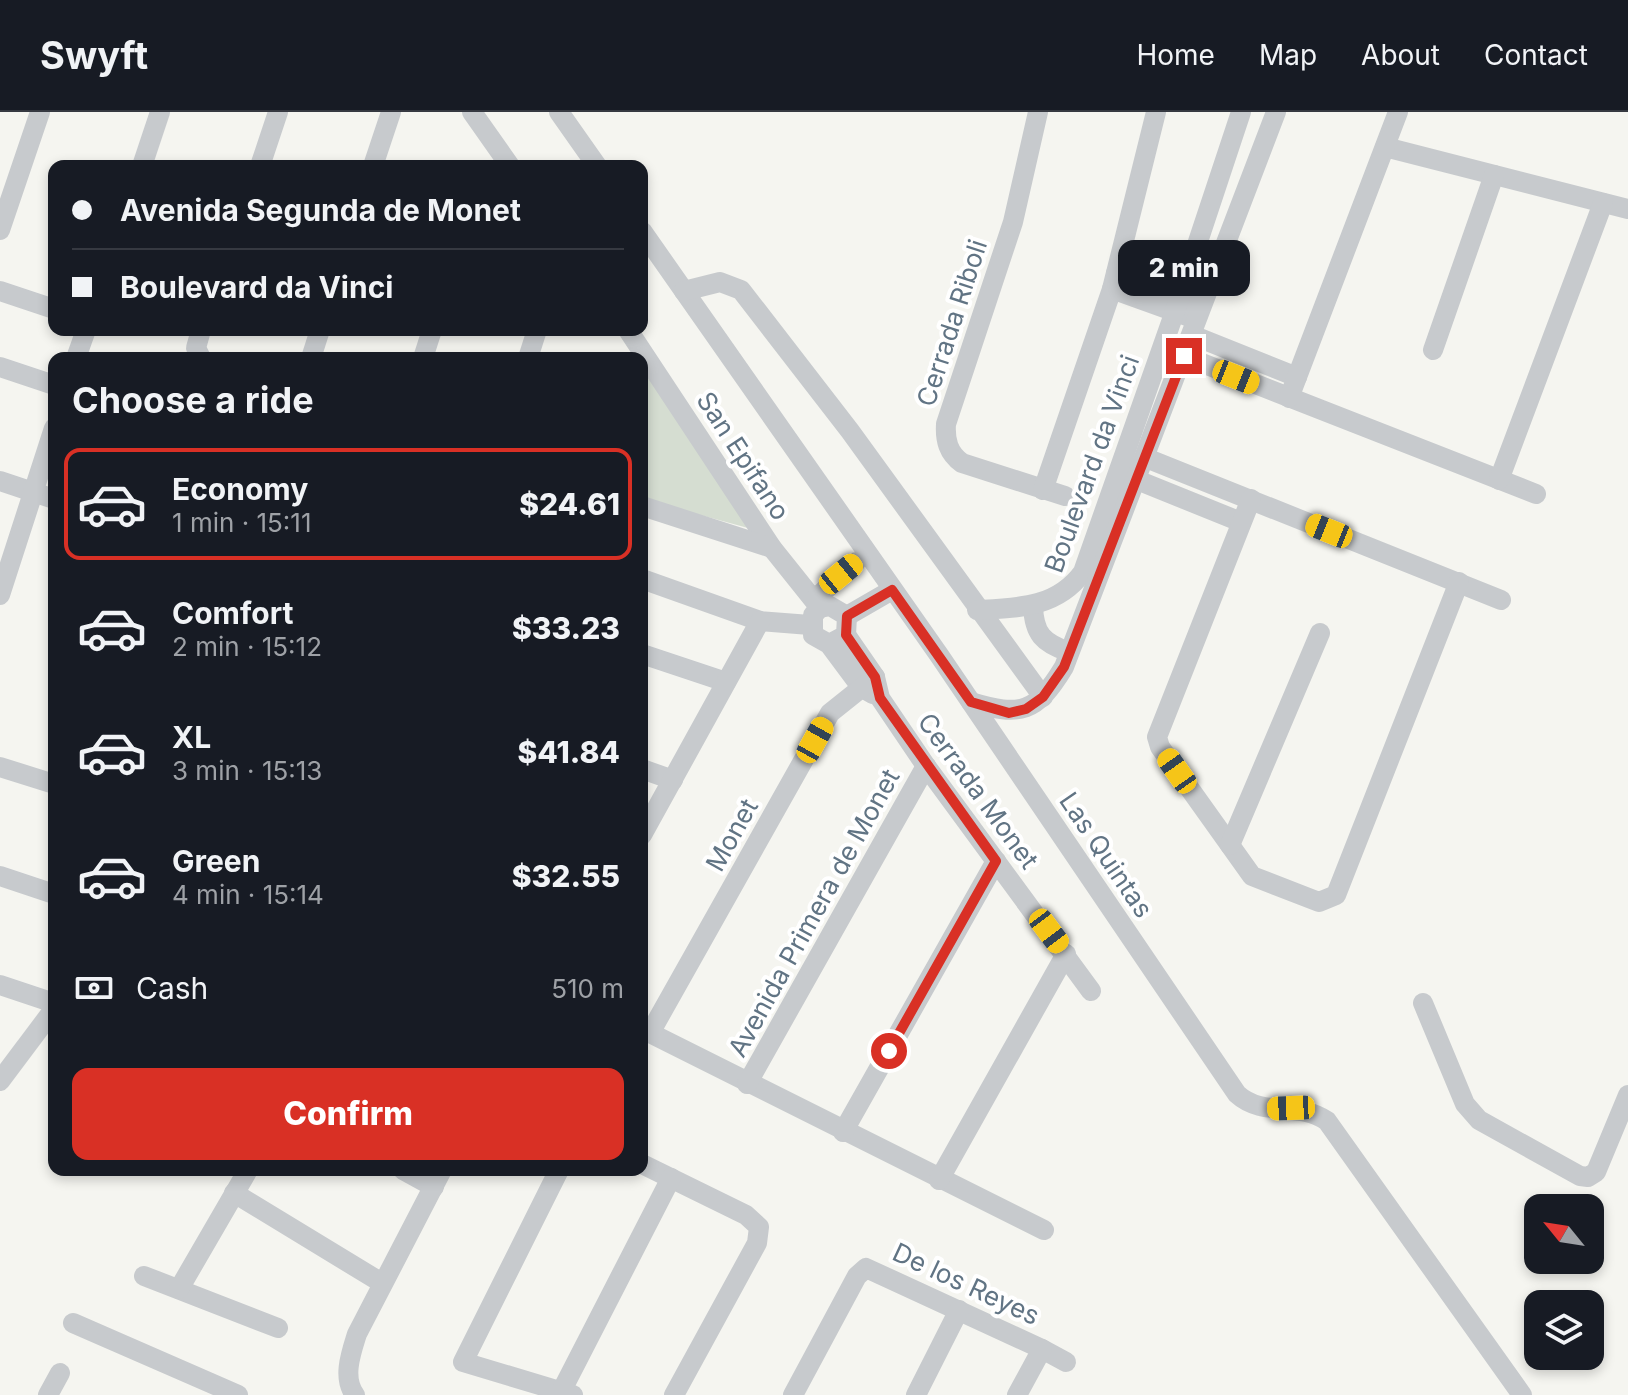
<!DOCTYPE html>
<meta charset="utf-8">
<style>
:root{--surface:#171b24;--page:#20242c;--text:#f1f3f6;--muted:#9ea1a6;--line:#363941;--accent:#d93025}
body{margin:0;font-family:Inter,sans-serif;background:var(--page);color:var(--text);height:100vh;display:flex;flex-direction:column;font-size:30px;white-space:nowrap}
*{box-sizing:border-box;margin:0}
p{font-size:26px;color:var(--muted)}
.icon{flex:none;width:44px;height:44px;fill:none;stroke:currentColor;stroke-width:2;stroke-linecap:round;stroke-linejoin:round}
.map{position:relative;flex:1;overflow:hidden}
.side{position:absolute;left:48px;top:240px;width:600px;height:824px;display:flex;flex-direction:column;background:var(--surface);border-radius:16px;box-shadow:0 4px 12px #0003}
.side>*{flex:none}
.hud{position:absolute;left:48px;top:48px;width:600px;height:176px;border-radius:16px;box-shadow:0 4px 12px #0003;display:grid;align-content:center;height:176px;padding:0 24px;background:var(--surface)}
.needle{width:52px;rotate:300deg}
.controls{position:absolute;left:1524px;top:1082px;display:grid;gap:16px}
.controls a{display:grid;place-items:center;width:80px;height:80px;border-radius:16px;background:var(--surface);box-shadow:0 4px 12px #0003;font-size:40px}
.end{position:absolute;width:36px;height:36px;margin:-18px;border:10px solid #d93025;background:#fff;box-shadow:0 0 0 4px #fff}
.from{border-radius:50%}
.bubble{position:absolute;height:56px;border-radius:16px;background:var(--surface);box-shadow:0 4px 12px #0003;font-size:26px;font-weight:800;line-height:56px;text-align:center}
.car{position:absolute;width:24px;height:48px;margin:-24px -12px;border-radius:10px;box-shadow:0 0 6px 2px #0007;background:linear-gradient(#f5c518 24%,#345 0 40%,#f5c518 0 76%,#345 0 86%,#f5c518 0)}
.hud b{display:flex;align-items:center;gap:28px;height:76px;font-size:30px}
.hud b+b{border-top:2px solid var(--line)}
.hud i{width:20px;height:20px;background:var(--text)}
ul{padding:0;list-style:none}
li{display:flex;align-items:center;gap:24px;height:112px;margin:0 16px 12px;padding:0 8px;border:4px solid transparent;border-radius:16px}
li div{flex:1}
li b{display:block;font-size:30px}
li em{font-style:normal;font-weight:800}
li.on{border-color:var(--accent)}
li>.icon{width:72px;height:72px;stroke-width:1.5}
h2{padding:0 24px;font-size:36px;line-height:96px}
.pay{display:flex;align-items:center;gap:20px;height:88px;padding:0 24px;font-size:30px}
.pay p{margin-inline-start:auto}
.primary-button{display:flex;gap:16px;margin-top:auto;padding:16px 24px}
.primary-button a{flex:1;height:92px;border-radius:16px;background:var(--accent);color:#fff;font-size:32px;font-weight:800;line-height:92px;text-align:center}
header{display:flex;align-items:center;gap:48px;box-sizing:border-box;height:112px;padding:0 40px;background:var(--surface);border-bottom:2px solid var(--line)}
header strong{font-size:38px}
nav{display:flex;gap:44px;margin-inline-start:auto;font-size:28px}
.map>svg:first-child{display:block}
.green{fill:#d5ddd1}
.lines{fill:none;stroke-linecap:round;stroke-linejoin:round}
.minor{stroke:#c7cacd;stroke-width:20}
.route{stroke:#d93025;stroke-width:10}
.labels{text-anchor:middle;stroke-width:8;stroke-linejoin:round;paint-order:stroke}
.street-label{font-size:26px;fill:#617484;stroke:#fff}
</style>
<header>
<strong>Swyft</strong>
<nav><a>Home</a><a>Map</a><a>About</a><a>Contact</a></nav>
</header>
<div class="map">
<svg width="1628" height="1283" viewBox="0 0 1628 1283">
<rect width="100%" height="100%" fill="#f5f5f0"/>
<polygon class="green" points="642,256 748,416 642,387"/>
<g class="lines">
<g class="minor">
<polyline points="472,0 510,54"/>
<polyline points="559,0 597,54"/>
<path d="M1038,0l-25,110 -67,202c-1,16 2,29 16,39l103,33"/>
<polyline points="1385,35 1628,97"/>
<polyline points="142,54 160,0"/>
<polyline points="260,54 278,0"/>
<polyline points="373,54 391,0"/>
<polyline points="0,118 40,0"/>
<path d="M642,119l297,424 298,439c26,24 62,7 90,27l195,274"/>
<polyline points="1116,161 1192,186"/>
<polyline points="1112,177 1187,204"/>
<polyline points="0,179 54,197"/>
<polyline points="684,179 720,170 741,178 850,319 1043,585"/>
<polyline points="628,218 772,436 820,496"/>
<polyline points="1192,223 1297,265"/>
<polyline points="1433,238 1494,63"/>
<polyline points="1184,244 1536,382"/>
<polyline points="76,246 86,218"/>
<polyline points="201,246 196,236 201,218"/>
<polyline points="311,246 320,218"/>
<polyline points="423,246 432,218"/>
<polyline points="528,246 537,218"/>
<polyline points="0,255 54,273"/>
<polyline points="1289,286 1398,0"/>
<polyline points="1146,346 1501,488"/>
<polyline points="1137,368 1241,410"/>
<polyline points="1499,368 1603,91"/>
<polyline points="0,369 54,387"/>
<polyline points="1043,378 1112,177 1156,0"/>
<polyline points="1251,387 1157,625 1160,635 1252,764 1319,790 1336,783 1459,470"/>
<polyline points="642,394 772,436"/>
<polyline points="642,467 760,509 810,513"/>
<polyline points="0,483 54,316"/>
<polyline points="815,487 856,450"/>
<path d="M1033,494c1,28 10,37 36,46"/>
<path d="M977,498c40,-2 80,-2 106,-38l92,-261 66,-199"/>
<polyline points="847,504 892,478"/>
<polyline points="846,523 875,565 880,586 926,654 1091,879"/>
<polyline points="829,532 846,523 847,504 830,494 820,496 813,503 813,523 829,532 861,575 873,582"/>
<polyline points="642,542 726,570"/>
<path d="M971,590c50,15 65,11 93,-35l212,-555"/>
<polyline points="0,655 54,672"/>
<polyline points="642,657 673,668"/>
<polyline points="642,723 760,509"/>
<polyline points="1230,733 1320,521"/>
<polyline points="0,764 54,782"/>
<polyline points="0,873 54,891"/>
<polyline points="1423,891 1465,992 1479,1008 1580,1064 1588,1065 1596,1060 1628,983"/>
<polyline points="642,921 650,921 1044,1118"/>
<polyline points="650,921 830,601 875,565"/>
<polyline points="0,969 54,897"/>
<polyline points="747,972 926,654"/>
<polyline points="843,1020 996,749"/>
<polyline points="642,1052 746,1103 759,1115 757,1131 674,1283"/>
<polyline points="403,1058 434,1075"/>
<polyline points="559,1058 463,1250 573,1283"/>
<polyline points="939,1068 1066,842"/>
<polyline points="234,1081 382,1171"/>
<polyline points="144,1164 278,1216"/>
<polyline points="179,1177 248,1058"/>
<polyline points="73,1211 238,1283"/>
<polyline points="1042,1237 1066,1250"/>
<polyline points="561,1280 671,1066"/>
<polyline points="48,1283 60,1261"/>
<path d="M355,1283c-13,-17 -4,-42 2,-61l85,-164"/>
<polyline points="793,1283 857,1164 866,1156 1042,1237 1017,1283"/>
<polyline points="916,1283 959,1198"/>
</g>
</g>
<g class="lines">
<polyline class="route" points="889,939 996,749 880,586 875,565 846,523 847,504 892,478 971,590 1009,601 1026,597 1043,585 1064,555 1184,244"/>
</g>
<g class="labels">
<g class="street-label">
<text transform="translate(952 211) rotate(-72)" y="9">Cerrada Riboli</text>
<text transform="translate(743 344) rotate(57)" y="9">San Epifano</text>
<text transform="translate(1092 352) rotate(-70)" y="9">Boulevard da Vinci</text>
<text transform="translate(978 679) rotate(54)" y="9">Cerrada Monet</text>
<text transform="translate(732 723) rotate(-61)" y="9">Monet</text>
<text transform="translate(1106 743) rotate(56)" y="9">Las Quintas</text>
<text transform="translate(814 801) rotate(-61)" y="9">Avenida Primera de Monet</text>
<text transform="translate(966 1172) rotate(25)" y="9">De los Reyes</text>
</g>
</g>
</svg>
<div class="controls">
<a><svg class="needle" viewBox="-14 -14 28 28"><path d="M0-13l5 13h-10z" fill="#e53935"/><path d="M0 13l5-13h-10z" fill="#9ea1a6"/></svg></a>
<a><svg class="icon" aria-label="layers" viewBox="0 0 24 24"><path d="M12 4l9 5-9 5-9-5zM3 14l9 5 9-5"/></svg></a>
</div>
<i class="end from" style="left:889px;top:939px"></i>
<i class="end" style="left:1184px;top:244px"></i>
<div class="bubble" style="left:1118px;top:128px;width:132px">2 min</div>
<i class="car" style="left:1236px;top:265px;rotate:112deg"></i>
<i class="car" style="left:1329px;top:419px;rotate:292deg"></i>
<i class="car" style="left:841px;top:462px;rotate:51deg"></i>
<i class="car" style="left:815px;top:628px;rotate:29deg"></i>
<i class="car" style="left:1177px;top:659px;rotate:325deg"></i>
<i class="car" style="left:1049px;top:819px;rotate:143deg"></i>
<i class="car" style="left:1291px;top:996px;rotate:268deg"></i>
<div class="hud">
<b><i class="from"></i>Avenida Segunda de Monet</b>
<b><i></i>Boulevard da Vinci</b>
</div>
<section class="side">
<h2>Choose a ride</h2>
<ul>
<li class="on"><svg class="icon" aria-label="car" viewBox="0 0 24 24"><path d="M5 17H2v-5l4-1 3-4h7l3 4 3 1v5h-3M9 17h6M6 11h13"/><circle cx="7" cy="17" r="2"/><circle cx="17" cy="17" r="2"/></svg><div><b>Economy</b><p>1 min · 15:11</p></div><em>$24.61</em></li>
<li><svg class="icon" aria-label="car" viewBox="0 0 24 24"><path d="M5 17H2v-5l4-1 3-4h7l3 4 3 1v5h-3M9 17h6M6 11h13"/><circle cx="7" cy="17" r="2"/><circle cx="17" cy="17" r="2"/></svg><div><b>Comfort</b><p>2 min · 15:12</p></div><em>$33.23</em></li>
<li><svg class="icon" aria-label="car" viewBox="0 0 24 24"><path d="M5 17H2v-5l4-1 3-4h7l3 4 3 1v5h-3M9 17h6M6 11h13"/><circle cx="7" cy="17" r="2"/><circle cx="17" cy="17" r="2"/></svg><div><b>XL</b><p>3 min · 15:13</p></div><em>$41.84</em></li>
<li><svg class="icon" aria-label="car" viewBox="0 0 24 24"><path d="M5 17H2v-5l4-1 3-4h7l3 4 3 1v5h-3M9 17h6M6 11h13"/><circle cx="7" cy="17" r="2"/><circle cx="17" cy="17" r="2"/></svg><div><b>Green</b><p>4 min · 15:14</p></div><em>$32.55</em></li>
</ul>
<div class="pay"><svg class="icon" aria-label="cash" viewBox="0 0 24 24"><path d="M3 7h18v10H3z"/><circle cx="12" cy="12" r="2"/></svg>Cash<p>510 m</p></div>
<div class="primary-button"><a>Confirm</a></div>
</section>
</div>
